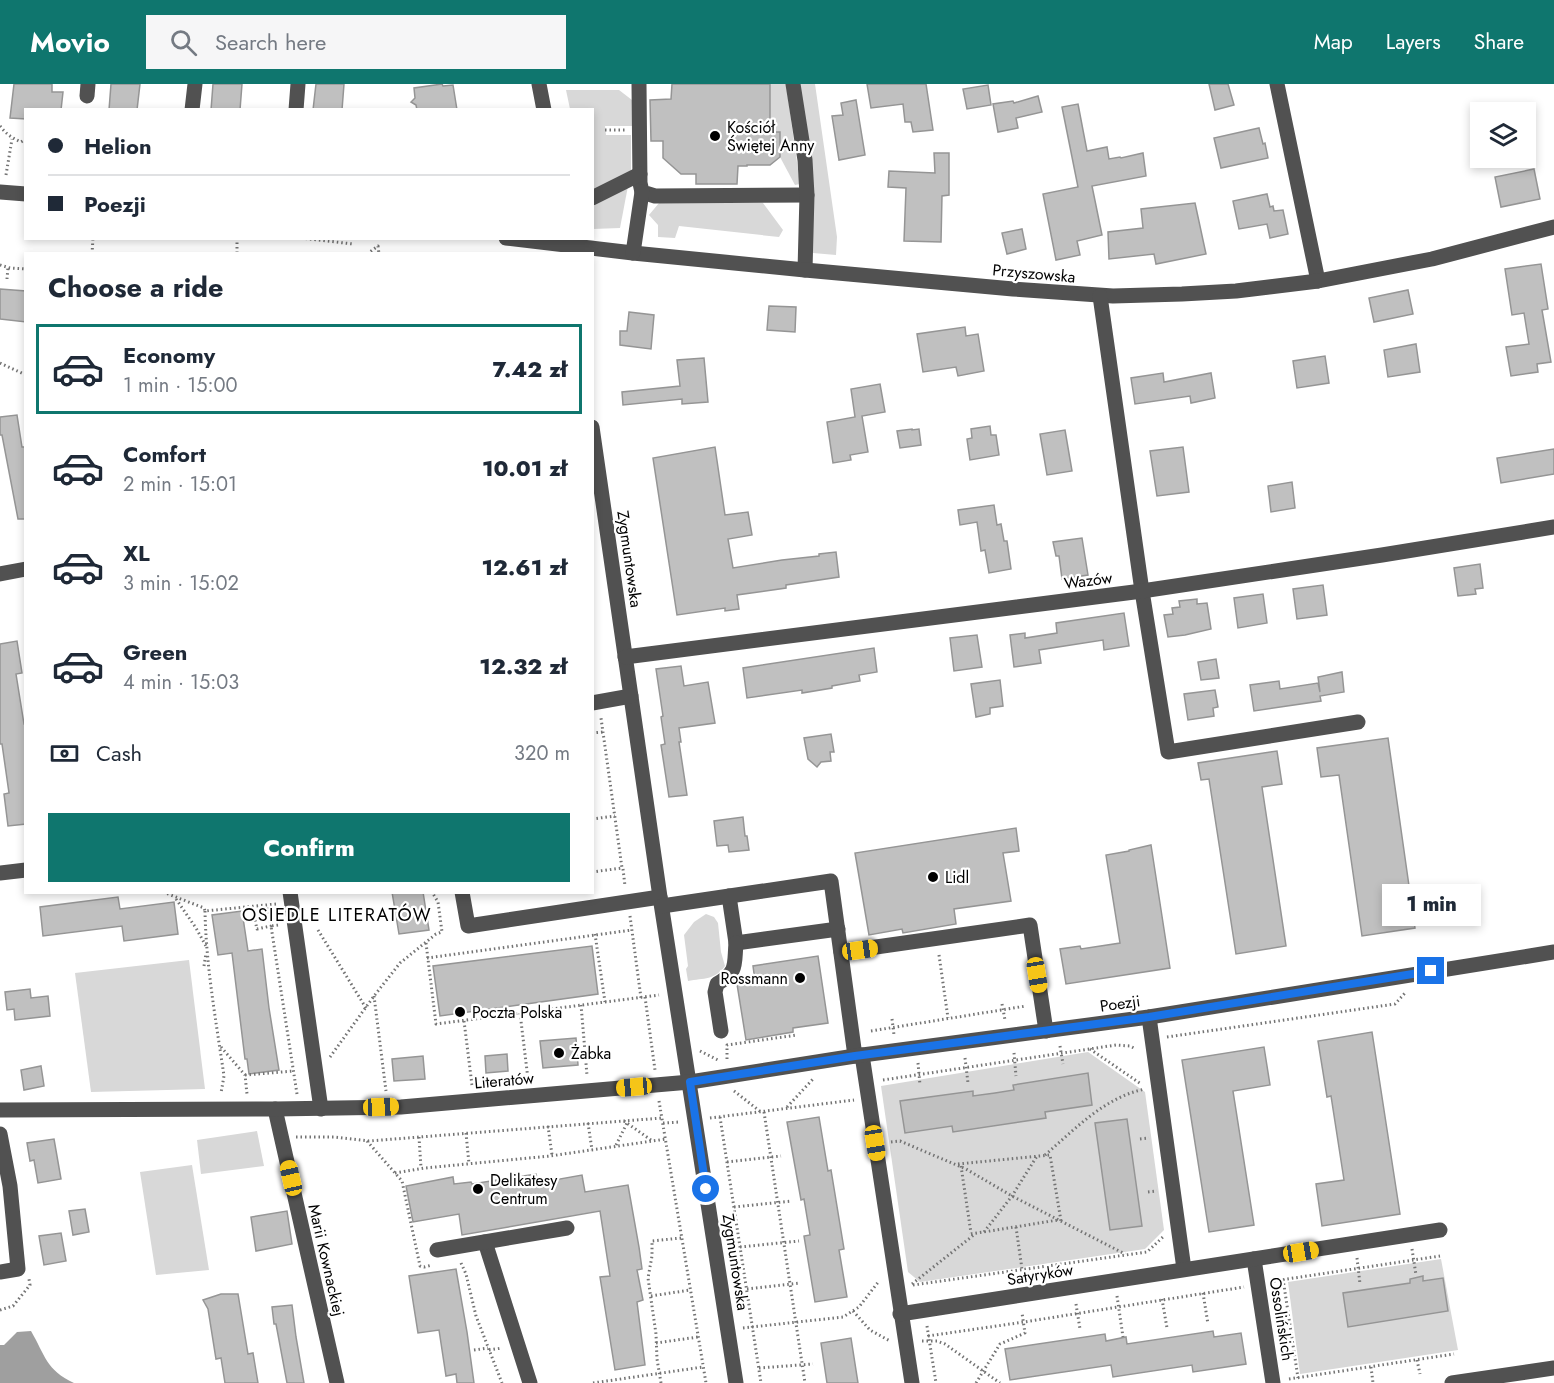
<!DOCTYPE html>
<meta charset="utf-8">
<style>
:root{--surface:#fff;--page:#f6f6f7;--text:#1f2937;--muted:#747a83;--line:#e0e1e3;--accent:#0f766e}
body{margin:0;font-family:Jost,sans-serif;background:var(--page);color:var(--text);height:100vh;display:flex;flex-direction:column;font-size:22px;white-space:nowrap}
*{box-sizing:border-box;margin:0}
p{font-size:20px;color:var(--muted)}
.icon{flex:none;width:33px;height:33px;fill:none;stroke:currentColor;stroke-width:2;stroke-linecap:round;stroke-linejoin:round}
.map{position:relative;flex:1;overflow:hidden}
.drawer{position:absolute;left:24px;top:168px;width:570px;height:642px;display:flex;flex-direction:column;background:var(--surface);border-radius:0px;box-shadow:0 3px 9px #0003}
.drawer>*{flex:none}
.guide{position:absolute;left:24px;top:24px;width:570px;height:132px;border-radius:0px;box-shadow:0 3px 9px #0003;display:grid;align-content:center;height:132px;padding:0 24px;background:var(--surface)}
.buttons{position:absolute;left:1470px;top:18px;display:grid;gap:12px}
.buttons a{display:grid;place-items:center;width:66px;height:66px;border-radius:0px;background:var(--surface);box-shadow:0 3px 9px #0003;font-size:30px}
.end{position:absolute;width:27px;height:27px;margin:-14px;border:8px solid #1a73e8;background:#fff;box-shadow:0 0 0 3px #fff}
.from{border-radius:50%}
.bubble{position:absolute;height:42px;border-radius:0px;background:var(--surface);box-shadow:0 3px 9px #0003;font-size:20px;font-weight:800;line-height:42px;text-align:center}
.car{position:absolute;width:18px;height:36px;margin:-18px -9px;border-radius:8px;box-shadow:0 0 4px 2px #0007;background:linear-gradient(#f5c518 24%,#345 0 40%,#f5c518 0 76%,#345 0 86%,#f5c518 0)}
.guide b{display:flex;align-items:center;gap:21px;height:57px;font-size:22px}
.guide b+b{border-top:2px solid var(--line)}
.guide i{width:15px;height:15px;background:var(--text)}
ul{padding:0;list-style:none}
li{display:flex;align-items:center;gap:18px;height:90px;margin:0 12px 9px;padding:0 12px;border:3px solid transparent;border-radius:0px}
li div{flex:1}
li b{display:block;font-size:22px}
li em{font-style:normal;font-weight:800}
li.on{border-color:var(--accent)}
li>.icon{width:54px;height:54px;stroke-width:1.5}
h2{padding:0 24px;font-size:27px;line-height:72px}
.pay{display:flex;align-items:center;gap:15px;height:66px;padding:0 24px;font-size:22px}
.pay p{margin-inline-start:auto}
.primary-button{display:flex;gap:12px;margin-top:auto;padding:12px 24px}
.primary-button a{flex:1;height:69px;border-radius:0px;background:var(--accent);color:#fff;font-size:24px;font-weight:800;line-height:69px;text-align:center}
header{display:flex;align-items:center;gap:36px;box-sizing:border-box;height:84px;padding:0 30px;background:var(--accent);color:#fff}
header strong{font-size:28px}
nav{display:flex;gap:33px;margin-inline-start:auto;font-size:21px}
.search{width:420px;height:54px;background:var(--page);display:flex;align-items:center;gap:15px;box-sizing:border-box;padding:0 21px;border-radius:0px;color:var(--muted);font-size:22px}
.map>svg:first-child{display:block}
.green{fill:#d8d8d8}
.water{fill:#9f9f9f}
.building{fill:#c0c0c0;stroke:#959595;stroke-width:1.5}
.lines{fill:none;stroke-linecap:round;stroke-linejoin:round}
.path{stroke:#737373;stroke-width:3;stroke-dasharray:1.5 3;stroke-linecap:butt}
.minor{stroke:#515151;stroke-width:15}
.route{stroke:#1a73e8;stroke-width:8}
.poi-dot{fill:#000;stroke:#fff;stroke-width:2}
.labels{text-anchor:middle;stroke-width:4.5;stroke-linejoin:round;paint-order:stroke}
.poi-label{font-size:16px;fill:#000;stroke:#fff;text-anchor:start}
.street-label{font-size:16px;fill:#000;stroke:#fff}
.neighbourhood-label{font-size:18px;letter-spacing:1.5px;fill:#000;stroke:#fff}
</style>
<header>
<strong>Movio</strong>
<div class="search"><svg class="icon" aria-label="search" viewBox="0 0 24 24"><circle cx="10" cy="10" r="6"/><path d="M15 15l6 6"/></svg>Search here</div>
<nav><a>Map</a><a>Layers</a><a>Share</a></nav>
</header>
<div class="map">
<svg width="1554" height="1299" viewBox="0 0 1554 1299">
<rect width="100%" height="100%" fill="#fff"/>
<g class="green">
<polygon points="770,0 786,0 800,100 795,101 780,73 780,48 770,47"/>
<polygon points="799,0 815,0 837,153 836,171 813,169 813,99"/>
<polygon points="566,6 619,6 632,16 632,42 605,42 606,51 631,51 631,90 593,109 592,26 570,25"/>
<polygon points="628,102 620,144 593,145 593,120"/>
<polygon points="659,119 763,119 783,146 779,153 679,142 675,154 658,153 658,141 649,131"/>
<path d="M706,830l8,3 4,6 3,29 4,14c-10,14 -21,12 -37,15l-2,-12 2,-3 -4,-31 10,-13z"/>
<polygon points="189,876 205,1005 91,1008 75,889"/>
<polygon points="1088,968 1145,1008 1164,1146 1145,1165 920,1198 908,1188 881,1002"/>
<polygon points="257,1047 264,1082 201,1090 197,1056"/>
<polygon points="192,1081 209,1186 156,1191 140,1088"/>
<polygon points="1441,1175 1458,1266 1300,1290 1288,1198"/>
</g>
<path class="water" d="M31,1247c14,24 15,39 43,52h-74v-38h4l13,-13z"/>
<g class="building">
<polygon points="14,0 52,0 52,8 63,8 61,26 26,26 26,35 10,34"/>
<polygon points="111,0 140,0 137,26 109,26"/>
<polygon points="213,0 242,0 240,26 211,26"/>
<polygon points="316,0 344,0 342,26 313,26"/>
<polygon points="442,0 443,2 453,1 457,26 417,26 416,21 411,18 415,14 414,4"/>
<polygon points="672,0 770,0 770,48 780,48 780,73 770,81 747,81 747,82 738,82 737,100 696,100 696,90 681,90 663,74 663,57 651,57 650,16 671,15"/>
<polygon points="867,0 926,0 933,46 913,48 911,38 905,38 903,20 871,24"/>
<polygon points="1209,0 1228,0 1234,21 1215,26"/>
<polygon points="988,1 991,21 967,25 963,5"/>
<polygon points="1038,12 1042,28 1016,34 1018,44 998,48 993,20 1013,17 1014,19"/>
<polygon points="856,16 865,71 839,76 832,32 843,31 841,19"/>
<polygon points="1078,20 1087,67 1107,63 1109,75 1120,73 1121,74 1143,69 1146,92 1092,102 1102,151 1077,157 1080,171 1056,176 1043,110 1078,103 1062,23"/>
<polygon points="1259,44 1263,60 1265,59 1268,74 1221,84 1214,54"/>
<polygon points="934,69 949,69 949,111 942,112 941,158 904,157 906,104 888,103 889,87 935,89"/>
<polygon points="1534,85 1540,115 1501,123 1495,93"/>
<polygon points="1267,110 1270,123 1273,122 1274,127 1283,126 1288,150 1270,154 1267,140 1239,145 1233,117"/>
<polygon points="1195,119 1206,170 1156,180 1154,170 1109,175 1108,148 1143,144 1141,125"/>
<polygon points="1022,145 1026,165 1007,170 1002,149"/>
<polygon points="1541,180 1548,225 1542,226 1551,278 1537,280 1538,288 1511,292 1506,263 1529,260 1524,229 1512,231 1505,185"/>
<polygon points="0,205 26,207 26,238 0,235"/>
<polygon points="1408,206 1413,230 1374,238 1369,214"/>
<polygon points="769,222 796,223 795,248 767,246"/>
<polygon points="629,228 654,231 651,265 620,261 620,247 627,247"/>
<polygon points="965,243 966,252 978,250 984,287 958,292 956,283 923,288 917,250"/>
<polygon points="1416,260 1420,288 1388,293 1384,266"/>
<polygon points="1325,272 1329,299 1297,304 1293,277"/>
<polygon points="704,274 708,318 682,320 682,315 623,321 622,308 680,302 677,276"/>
<polygon points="1163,289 1164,298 1211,289 1215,314 1191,319 1190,312 1135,320 1131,294"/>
<polygon points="880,300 885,328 862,332 868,368 850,371 851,376 833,379 827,338 855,333 851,305"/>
<polygon points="17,331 22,363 26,363 26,435 18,435 2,351 0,351 0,333"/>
<polygon points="990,342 991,351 996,351 999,371 970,376 967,355 972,354 971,345"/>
<polygon points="912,345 912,346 919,345 921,361 900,364 897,347"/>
<polygon points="1065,346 1072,387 1047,391 1040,350"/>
<polygon points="715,363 725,431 748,428 752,451 728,455 733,484 782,476 819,472 819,470 836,468 839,493 786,501 786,504 737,511 739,525 725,527 725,524 677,531 653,374"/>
<polygon points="1183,363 1189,408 1157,412 1150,367"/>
<polygon points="1554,365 1554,390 1501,399 1497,374"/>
<polygon points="1292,398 1295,424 1271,428 1268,402"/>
<polygon points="994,421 997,441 1001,440 1004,457 1007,457 1011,485 989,489 985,466 981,467 977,438 960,441 958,426"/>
<polygon points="1082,454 1088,491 1062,495 1059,472 1056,472 1053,458"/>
<polygon points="1480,480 1483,504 1475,505 1476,510 1458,512 1454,484"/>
<polygon points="1323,501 1327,531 1297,535 1293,505"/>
<polygon points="1263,510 1267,539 1238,544 1234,514"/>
<polygon points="1197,515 1197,520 1207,519 1211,545 1185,551 1168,553 1164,531 1173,530 1172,524 1180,523 1179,517"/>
<polygon points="1124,529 1129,562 1104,566 1103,556 1039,566 1041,579 1014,583 1010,551 1025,549 1025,554 1057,549 1056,539"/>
<polygon points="977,551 982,583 954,587 950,554"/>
<polygon points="17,557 22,589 16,590 24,640 26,640 26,740 8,742 4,710 9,709 2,660 0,660 0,560"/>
<polygon points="874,564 877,588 859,591 860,597 832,602 832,604 802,609 802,606 747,614 743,584"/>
<polygon points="1216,575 1219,594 1201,596 1198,578"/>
<polygon points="681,582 684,602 708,598 715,639 679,644 681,658 679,658 687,711 669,713 661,661 665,660 661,633 663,632 656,585"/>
<polygon points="1342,588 1344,608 1320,612 1321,617 1254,627 1250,601 1279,597 1280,605 1318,599 1320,608 1318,593"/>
<polygon points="1000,596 1003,622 990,624 990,630 976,633 971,600"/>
<polygon points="1215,606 1218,623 1213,624 1214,632 1188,636 1184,610"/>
<polygon points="831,650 834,668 830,668 831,677 821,678 817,683 808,675 804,654"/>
<polygon points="1388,654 1415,844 1362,852 1339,691 1321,693 1317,664"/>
<polygon points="1277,667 1282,700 1262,703 1286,862 1236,870 1209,695 1201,696 1198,679"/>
<polygon points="743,733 745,752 747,752 749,766 729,768 728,761 717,762 714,737"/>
<polygon points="1016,744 1019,767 1003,769 1011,817 954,825 956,840 903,849 902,845 869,851 855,769"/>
<polygon points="1151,761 1170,884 1066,900 1060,865 1080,862 1081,865 1120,859 1106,771 1129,767 1129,766"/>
<polygon points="392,808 423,808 429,846 399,850"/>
<polygon points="118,813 120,825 174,818 178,850 124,857 122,842 43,852 40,823"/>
<polygon points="242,827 248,867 262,865 269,924 279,986 249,990 247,975 245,975 232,869 218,871 212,831"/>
<polygon points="592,862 598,910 440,932 433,882"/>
<polygon points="818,872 828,939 793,944 793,948 746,956 737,900 755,897 753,882"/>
<polygon points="30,905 31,914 48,912 50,932 15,936 14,925 7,926 5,908"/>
<polygon points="1372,948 1400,1130 1322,1142 1316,1100 1344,1096 1331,1012 1327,1013 1318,957"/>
<polygon points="576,954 578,981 543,984 540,957"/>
<polygon points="1264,963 1270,1001 1233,1007 1254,1141 1209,1148 1182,976"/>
<polygon points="507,970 508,987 486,989 485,972"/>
<polygon points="423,972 425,995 394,997 392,975"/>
<polygon points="41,982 44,1002 24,1006 21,986"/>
<polygon points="1088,989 1092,1021 1045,1028 1046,1034 953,1048 952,1042 905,1049 900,1017 973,1007 973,1012 995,1009 1014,1006 1013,1001"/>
<polygon points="819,1033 828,1087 831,1086 844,1165 839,1166 847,1213 815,1218 804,1152 810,1151 804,1115 801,1116 787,1038"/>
<polygon points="1127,1035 1142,1142 1110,1146 1095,1039"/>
<polygon points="54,1055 61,1095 38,1099 34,1076 30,1077 27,1059"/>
<polygon points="536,1090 538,1099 582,1091 585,1108 628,1101 639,1163 642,1185 637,1186 643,1216 637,1218 645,1281 615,1286 600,1193 610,1192 600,1127 462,1151 459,1130 413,1138 406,1102 453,1093 454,1100 471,1098 472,1100"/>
<polygon points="85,1125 89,1148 73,1151 69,1127"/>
<polygon points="287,1127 292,1160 256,1167 251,1133"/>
<polygon points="61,1149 66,1177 44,1181 39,1152"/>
<polygon points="456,1185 467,1248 474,1299 457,1299 456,1290 446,1292 439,1246 418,1249 409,1192"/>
<polygon points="1423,1192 1423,1197 1443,1194 1448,1227 1348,1243 1343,1209 1410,1199 1410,1195"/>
<polygon points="221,1210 238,1210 248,1270 253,1269 258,1299 225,1299 221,1274 216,1275 208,1225 203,1216"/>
<polygon points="292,1221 296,1253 304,1299 287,1299 276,1240 274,1240 272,1223"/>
<polygon points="1213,1247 1214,1253 1241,1249 1246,1280 1193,1288 1192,1281 1113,1293 1111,1281 1010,1296 1005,1265 1105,1250 1106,1257 1126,1253 1127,1260"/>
<polygon points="851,1254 858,1299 827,1299 821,1259"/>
</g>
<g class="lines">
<g class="path">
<path d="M0,42c6,8 12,12 21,16l5,-3"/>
<polyline points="605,46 625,46"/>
<polyline points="6,91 12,55"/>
<polyline points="237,154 237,170"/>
<polyline points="301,154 353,160"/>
<polyline points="92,170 93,154"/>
<polyline points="367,170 378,162 379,170"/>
<polyline points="0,181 10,184 26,185"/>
<polyline points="7,195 8,183"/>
<polyline points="0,279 26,291"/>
<polyline points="592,649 603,648"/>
<polyline points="592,735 615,732"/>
<polyline points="623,785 625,802"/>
<polyline points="592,788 622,784 601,634"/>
<polyline points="163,808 204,824 205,827 276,820"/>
<polyline points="176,815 196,844 206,862"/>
<polyline points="252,823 257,845 271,842 268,822"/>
<path d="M205,827c1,55 11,110 19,165l-3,17"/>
<polyline points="630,832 641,914"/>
<polyline points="278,841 271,842 297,1010"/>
<polyline points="318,846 366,924"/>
<polyline points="595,850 605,918"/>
<polyline points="426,859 436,940 659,911"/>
<polyline points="939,871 948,934"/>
<polyline points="427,874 632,846"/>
<polyline points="204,882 206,869"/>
<polyline points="374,912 386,1007"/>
<polyline points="645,913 655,986"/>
<polyline points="1002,920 1005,936"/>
<polyline points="581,921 587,991"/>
<polyline points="520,929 528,995"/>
<polyline points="892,935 894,951"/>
<polyline points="464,937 472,1001"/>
<polyline points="871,947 1026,922"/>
<polyline points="1167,953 1395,920 1405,909"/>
<polyline points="1060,962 1063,980"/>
<polyline points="221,963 245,991 247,1010"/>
<polyline points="1090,965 1141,1000"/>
<polyline points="700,967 718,976"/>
<polyline points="1014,969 1016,992"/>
<polyline points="330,973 374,912 400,879 436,850 442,848 438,818 432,808"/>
<polyline points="965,974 968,999"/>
<polyline points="727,975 727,961 797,951"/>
<polyline points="918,979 920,1001"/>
<polyline points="245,991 294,987"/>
<polyline points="883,996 1116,961 1130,962 1136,965"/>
<polyline points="734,1007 761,1028"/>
<polyline points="659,1017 706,1299"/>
<polyline points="787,1023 813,995"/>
<polyline points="764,1028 805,1299"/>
<polyline points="720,1033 761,1299"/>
<polyline points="710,1034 854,1016"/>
<polyline points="624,1037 651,1056"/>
<polyline points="588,1039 592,1066"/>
<polyline points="663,1039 680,1038"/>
<polyline points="548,1042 552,1071"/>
<polyline points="466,1049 469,1080"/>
<polyline points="296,1053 334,1053 369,1057 662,1034"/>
<polyline points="419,1053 421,1084"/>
<polyline points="1140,1055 1149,1054"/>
<polyline points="367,1057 402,1097 420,1182 424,1183 432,1181"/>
<polyline points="891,1058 900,1057 966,1085 1012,1112 1125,1170"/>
<polyline points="616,1061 627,1039"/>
<path d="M1045,1071c30,-26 60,-58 100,-66"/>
<polyline points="727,1078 781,1072"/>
<polyline points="958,1080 1050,1071 1061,1137"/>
<polyline points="961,1082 971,1149"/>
<polyline points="395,1089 425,1084 550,1072 666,1055"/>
<polyline points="1148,1108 1157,1107"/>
<polyline points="734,1123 792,1117"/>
<polyline points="1016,1143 1022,1185"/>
<polyline points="984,1148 1012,1112 1037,1072"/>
<polyline points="971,1150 1058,1136"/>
<polyline points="740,1163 799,1157"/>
<polyline points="1412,1165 1416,1191"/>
<polyline points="1357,1174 1360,1200"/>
<polyline points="461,1179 466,1190 476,1232 502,1299"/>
<polyline points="1283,1195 1298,1294"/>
<polyline points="1274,1197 1440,1172"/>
<polyline points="912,1200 975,1150"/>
<polyline points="913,1201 1147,1168 1164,1152"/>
<polyline points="747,1205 800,1199"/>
<polyline points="1203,1209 1208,1240"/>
<polyline points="651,1212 690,1206"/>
<polyline points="1117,1212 1123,1253"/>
<polyline points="1162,1215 1167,1244"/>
<polyline points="1076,1220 1080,1245"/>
<polyline points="0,1226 13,1222 30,1201 29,1195"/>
<polyline points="853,1227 870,1246 890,1257"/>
<polyline points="927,1242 936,1299"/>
<polyline points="743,1244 843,1233 859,1223 879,1197"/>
<polyline points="928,1252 1024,1238 1244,1203"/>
<polyline points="922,1257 937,1257 945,1260 1000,1299"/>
<polyline points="656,1259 698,1253"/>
<polyline points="474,1266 488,1264"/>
<polyline points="489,1266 502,1264"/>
<polyline points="1417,1276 1420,1290"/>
<polyline points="1371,1283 1373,1299"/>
<polyline points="759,1284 813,1280"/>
<polyline points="1289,1295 1454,1270"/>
<polyline points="593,1299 703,1283"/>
<polyline points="661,1299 657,1275 656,1250 648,1194 652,1172 652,1157 681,1154"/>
<polyline points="976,1299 1000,1260 1025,1249 1022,1229"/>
</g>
<g class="minor">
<polyline points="539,0 544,26"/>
<polyline points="639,0 640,99 642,108 655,112 807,111"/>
<polyline points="793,0 805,76 807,111 805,186"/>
<polyline points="1277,0 1318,197"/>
<polyline points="87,12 88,0"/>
<polyline points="192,26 195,0"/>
<polyline points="296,26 298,0"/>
<polyline points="0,108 26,110"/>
<polyline points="592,114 640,90"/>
<polyline points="506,154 633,169 805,186 1013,205 1113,212 1182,210 1236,207 1318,197 1432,175 1554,143"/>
<polyline points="633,169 642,108"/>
<polyline points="1100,212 1142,507 1168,668 1358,638"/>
<polyline points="592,343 660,813 736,1299"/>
<polyline points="0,490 26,485"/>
<polyline points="625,573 1142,507 1382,471 1554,443"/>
<polyline points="592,619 631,612"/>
<polyline points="0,789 26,786"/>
<polyline points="290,808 321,1025"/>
<polyline points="462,808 468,842 660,813"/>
<polyline points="729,812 736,859 838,845"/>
<polyline points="662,822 831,797 855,972"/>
<polyline points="841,868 1030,841 1046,947"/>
<polyline points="1149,933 1184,1185"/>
<path d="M721,947l-6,-39 2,-8c21,-13 17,-18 19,-41"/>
<polyline points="862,971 912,1299"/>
<polyline points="275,1025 337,1299"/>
<polyline points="0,1026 275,1025 401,1023 690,998 855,972 1149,933 1554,868"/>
<polyline points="0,1050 10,1102 18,1185 0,1188"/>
<polyline points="485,1158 530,1299"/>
<polyline points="437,1166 567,1144"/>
<polyline points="1254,1175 1273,1299"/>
<polyline points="900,1230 1440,1146"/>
<polyline points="1452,1299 1554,1284"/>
</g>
</g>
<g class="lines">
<polyline class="route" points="706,1105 690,998 855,972 1149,933 1431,887"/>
</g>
<g class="poi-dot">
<circle cx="715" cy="52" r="6"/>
<circle cx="933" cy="793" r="6"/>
<circle cx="800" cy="894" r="6"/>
<circle cx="460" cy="928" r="6"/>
<circle cx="559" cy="969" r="6"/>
<circle cx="478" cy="1105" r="6"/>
</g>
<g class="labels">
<g class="poi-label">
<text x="727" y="49">Kościół<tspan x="727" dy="18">Świętej Anny</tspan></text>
<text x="945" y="799">Lidl</text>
<text x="788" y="900" text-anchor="end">Rossmann</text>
<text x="472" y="934">Poczta Polska</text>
<text x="571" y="975">Żabka</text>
<text x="490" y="1102">Delikatesy<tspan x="490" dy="18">Centrum</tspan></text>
</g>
<g class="street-label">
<text transform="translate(1034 189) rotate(5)" y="6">Przyszowska</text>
<text transform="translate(630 475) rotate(82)" y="6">Zygmuntowska</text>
<text transform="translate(1088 496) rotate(-7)" y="6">Wazów</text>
<text transform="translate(1120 919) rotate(-8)" y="6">Poezji</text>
<text transform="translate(504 996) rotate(-5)" y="6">Literatów</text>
<text transform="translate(327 1176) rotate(77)" y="6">Marii Kownackiej</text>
<text transform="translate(736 1178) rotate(81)" y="6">Zygmuntowska</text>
<text transform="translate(1040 1190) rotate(-9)" y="6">Satyryków</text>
<text transform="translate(1282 1235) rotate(81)" y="6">Ossolińskich</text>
</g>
<g class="neighbourhood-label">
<text x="337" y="837">OSIEDLE LITERATÓW</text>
</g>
</g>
</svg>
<div class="buttons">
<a><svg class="icon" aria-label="layers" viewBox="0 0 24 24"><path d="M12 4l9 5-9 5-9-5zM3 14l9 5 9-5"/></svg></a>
</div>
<i class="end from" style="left:706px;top:1105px"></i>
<i class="end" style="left:1431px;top:887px"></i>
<div class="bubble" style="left:1382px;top:800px;width:99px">1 min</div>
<i class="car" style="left:860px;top:866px;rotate:82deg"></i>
<i class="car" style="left:1037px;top:891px;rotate:171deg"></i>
<i class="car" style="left:634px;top:1003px;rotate:265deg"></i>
<i class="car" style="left:381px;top:1023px;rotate:88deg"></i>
<i class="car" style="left:875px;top:1059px;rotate:171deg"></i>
<i class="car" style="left:291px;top:1094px;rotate:347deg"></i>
<i class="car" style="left:1301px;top:1168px;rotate:81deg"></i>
<div class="guide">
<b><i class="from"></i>Helion</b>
<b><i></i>Poezji</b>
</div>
<section class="drawer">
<h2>Choose a ride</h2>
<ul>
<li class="on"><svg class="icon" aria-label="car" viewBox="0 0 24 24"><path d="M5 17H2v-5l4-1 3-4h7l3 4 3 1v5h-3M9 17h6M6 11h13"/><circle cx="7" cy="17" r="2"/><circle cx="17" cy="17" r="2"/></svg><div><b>Economy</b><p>1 min · 15:00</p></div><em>7.42 zł</em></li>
<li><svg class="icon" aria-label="car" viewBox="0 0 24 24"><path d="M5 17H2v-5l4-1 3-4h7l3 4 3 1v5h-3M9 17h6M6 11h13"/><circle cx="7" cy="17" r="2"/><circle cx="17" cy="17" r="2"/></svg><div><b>Comfort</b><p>2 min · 15:01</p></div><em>10.01 zł</em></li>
<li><svg class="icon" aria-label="car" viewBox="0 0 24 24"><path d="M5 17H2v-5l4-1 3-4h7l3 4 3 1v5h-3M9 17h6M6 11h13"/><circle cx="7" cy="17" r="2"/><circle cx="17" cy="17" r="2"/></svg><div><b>XL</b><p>3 min · 15:02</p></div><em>12.61 zł</em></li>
<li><svg class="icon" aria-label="car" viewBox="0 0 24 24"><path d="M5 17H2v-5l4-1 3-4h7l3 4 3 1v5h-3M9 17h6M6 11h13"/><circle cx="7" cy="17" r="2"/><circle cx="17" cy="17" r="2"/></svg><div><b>Green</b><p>4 min · 15:03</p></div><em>12.32 zł</em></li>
</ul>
<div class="pay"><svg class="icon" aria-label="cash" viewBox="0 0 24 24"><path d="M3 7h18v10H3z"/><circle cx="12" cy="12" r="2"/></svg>Cash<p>320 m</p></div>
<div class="primary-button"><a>Confirm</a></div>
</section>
</div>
